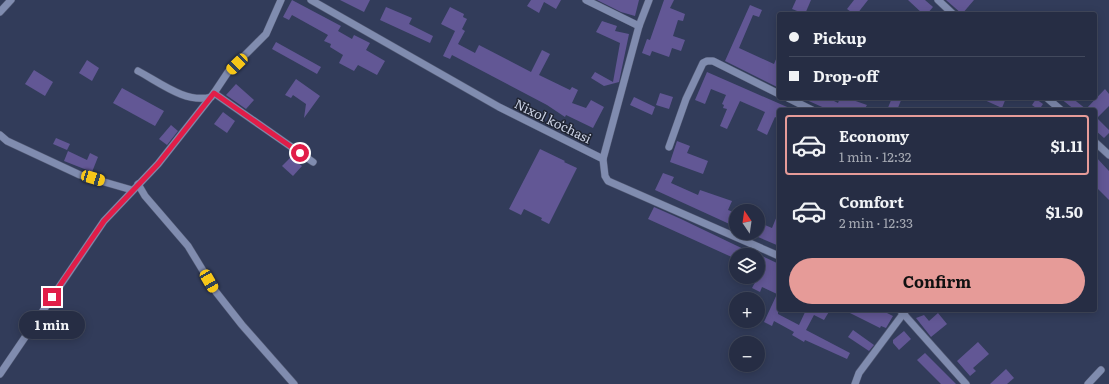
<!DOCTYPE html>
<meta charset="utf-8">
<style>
:root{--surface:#262d44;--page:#2e354b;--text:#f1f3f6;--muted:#a4a8b2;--line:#42495d;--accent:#e69b98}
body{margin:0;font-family:Literata,serif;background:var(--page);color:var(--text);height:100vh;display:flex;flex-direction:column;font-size:15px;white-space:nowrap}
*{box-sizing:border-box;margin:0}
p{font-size:13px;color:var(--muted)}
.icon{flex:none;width:22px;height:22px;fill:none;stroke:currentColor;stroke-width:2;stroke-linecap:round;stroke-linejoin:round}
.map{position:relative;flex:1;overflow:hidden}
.drawer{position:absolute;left:777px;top:108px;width:320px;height:204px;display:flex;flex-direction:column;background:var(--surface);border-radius:4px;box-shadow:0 2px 10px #0003,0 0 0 1px var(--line)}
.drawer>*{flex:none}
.banner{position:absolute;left:777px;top:12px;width:320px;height:88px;border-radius:4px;box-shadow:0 2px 10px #0003,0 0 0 1px var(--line);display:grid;align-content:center;height:88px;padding:0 12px;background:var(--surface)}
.needle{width:26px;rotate:347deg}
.fabs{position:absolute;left:729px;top:204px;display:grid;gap:8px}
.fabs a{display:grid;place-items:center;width:36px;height:36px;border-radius:50%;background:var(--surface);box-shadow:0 2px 10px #0003,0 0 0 1px var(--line);font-size:20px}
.end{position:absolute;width:18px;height:18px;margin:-9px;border:5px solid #e11d48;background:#fff;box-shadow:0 0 0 2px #fff}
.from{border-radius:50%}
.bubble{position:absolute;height:28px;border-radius:14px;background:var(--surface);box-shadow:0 2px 10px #0003,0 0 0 1px var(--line);font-size:13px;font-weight:700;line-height:28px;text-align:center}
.car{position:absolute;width:12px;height:24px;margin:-12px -6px;border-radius:5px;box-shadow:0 0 3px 1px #0007;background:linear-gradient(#f5c518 24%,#345 0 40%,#f5c518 0 76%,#345 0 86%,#f5c518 0)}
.banner b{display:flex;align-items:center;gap:14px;height:38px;font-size:15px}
.banner b+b{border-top:1px solid var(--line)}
.banner i{width:10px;height:10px;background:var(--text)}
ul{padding:7px 0 0;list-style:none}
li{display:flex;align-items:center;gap:12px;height:60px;margin:0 8px 6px;padding:0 4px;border:2px solid transparent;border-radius:4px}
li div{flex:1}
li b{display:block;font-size:15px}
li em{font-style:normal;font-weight:700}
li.selected{border-color:var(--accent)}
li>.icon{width:36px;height:36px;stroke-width:1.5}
.button{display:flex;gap:8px;margin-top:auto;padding:8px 12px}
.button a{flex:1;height:46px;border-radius:24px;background:var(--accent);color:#111;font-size:16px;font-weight:700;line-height:46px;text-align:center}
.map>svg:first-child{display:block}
.building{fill:#625795}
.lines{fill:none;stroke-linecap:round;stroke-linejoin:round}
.minor-casing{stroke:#525a74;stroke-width:8}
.minor{stroke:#808caf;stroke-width:7}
.route{stroke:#e11d48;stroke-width:5}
.labels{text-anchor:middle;stroke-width:3;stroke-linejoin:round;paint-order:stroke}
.street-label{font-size:13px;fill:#cad1e4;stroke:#1f2432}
</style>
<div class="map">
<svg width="1109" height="384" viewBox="0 0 1109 384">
<rect width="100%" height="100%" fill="#323c5a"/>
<g class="building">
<polygon points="292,0 341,26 338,31 352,39 354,35 370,43 366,50 385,61 377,75 358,65 354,71 339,63 343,55 330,47 331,44 324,41 328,35 292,15 289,20 283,17"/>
<polygon points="340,0 370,0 364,12"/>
<polygon points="531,0 561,0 556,9 544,2 539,13 527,6"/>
<polygon points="597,0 639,0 635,16 621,12"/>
<polygon points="664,0 674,0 670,8 685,14 683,21 678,20 673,36 685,40 681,51 672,48 669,57 652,51 650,56 642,53 647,39 650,40"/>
<polygon points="796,0 811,0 805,14 792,9"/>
<polygon points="854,0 868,0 857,14 854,14 847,9"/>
<polygon points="908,0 925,0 933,7 927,14 923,14"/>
<polygon points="946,0 974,0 962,14"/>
<polygon points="750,5 762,10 759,17 753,15 739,48 774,64 779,52 779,88 725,61"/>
<polygon points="386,7 412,18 409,24 433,36 430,43 380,20"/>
<polygon points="450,7 464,14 463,17 467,19 462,29 465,31 458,44 475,53 479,45 531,72 542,50 550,54 539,75 570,90 572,87 578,90 572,103 586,108 591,100 604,107 593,128 566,115 565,117 547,105 452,55 450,59 443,56 455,31 441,24"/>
<polygon points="602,21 617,26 615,31 629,34 619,82 604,86 591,78 595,72 613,82 620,43 596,32"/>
<polygon points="276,42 321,67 317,74 272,49"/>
<polygon points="87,60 99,68 92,81 79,73"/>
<polygon points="34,70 53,82 45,96 25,84"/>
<polygon points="707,72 739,86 794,110 779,110 779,119 775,117 767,135 757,130 765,112 740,101 727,129 720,126 727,109 723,108 724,105 722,104 726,95 711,89 705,104 695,100"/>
<polygon points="296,79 320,96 304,118 306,104 293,95 291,98 285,95"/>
<polygon points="236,84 254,100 246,109 226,95"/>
<polygon points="122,88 164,111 155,126 113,103"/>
<polygon points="1105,89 1109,94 1109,106 1097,118 1109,130 1109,133 1104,138 1095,130 1095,110 1075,110 1060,98 1072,98 1086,109"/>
<polygon points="660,93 673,97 669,109 656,105"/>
<polygon points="634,97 655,107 652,115 630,105"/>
<polygon points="802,98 828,98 838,103 840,98 847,98 867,105 864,110 829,110"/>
<polygon points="892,98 902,98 897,110 887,110"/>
<polygon points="980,98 1006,98 1002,108"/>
<polygon points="1036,99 1043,104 1039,110 1032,105"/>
<polygon points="223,112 235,121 227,133 214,124"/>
<polygon points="171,125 178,131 167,145 159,139"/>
<polygon points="56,138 70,144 67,150 53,144"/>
<polygon points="677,141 690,146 687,153 708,161 703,174 670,162"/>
<polygon points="540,149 565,161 564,162 577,168 549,224 541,220 542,218 524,209 521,215 509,209"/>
<polygon points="68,151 87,160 90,153 98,157 92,172 64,161"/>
<polygon points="1095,156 1109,171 1109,200 1095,186"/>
<polygon points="291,157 302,166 293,176 282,166"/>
<polygon points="663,173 674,177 671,183 698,195 700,190 732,201 728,210 736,213 736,227 655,190"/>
<polygon points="654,207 681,219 756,255 736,255 736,259 648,219"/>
<polygon points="779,211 779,246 758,237 758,222 772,228"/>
<polygon points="758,254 779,264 778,314 799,325 806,310 830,310 824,320 814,315 806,330 850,353 847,359 805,340 804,342 792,335 794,332 774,321 772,326 764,322 777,294 762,287 760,292 752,288 758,277"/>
<polygon points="844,310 881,310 893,316 886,328 881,326 880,328"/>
<polygon points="938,313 947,324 931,337 916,318 924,315 929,321"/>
<polygon points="853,330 874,345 869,351 848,337"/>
<polygon points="904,331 911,339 899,350 893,343 893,340"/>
<polygon points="978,342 989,354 973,368 976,371 970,376 957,361"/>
<polygon points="925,353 956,384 941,384 917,360"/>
<polygon points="1006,369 1014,378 1007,384 990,384"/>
</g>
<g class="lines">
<g class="minor-casing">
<g id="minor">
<polyline points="311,0 499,107 603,159 605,176 608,181 779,256"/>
<polyline points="586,0 639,26"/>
<polyline points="938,0 953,14"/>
<polyline points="0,12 11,0"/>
<path d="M138,71c21,11 48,33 73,26"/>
<polyline points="214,93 313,162"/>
<polyline points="788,98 812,110"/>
<polyline points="1047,98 1061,110"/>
<polyline points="0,135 7,141 80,175 132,190"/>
<polyline points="1095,142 1109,155"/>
<polyline points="669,147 686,99 703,63 707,61 713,61 779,94"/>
<polyline points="603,159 639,26 649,0"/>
<polyline points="138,184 145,196 188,246 216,292 242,325 294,384"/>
<polyline points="900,310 966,384"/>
<polyline points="0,374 104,221 158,164 214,93 228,72 266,34 281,0"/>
<polyline points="855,384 859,373 906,310"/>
<polyline points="1088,384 1101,370"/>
</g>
</g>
<use href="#minor" class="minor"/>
</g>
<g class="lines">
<polyline class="route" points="52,297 104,221 158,164 214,93 300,153"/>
</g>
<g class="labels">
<g class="street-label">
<text transform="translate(553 121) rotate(26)" y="5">Nixol koʻchasi</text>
</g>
</g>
</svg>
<div class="fabs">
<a><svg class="needle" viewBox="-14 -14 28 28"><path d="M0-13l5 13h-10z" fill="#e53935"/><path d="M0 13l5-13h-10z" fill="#a4a8b2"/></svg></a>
<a><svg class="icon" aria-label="layers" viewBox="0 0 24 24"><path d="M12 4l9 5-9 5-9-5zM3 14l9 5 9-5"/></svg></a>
<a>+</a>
<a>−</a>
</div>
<i class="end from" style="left:300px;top:153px"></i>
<i class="end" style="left:52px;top:297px"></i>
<div class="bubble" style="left:19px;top:311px;width:66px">1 min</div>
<i class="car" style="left:237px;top:64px;rotate:226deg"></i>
<i class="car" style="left:93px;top:178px;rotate:106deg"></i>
<i class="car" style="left:209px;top:281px;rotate:150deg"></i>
<div class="banner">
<b><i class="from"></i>Pickup</b>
<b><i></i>Drop-off</b>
</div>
<section class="drawer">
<ul>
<li class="selected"><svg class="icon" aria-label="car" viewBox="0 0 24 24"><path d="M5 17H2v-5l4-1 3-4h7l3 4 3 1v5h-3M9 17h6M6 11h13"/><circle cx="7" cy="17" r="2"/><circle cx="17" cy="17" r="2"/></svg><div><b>Economy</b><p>1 min · 12:32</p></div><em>$1.11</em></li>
<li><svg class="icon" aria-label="car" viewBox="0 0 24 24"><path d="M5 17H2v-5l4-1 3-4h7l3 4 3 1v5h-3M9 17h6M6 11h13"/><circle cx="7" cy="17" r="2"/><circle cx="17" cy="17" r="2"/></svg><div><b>Comfort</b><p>2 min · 12:33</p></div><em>$1.50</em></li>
</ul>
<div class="button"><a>Confirm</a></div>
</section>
</div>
